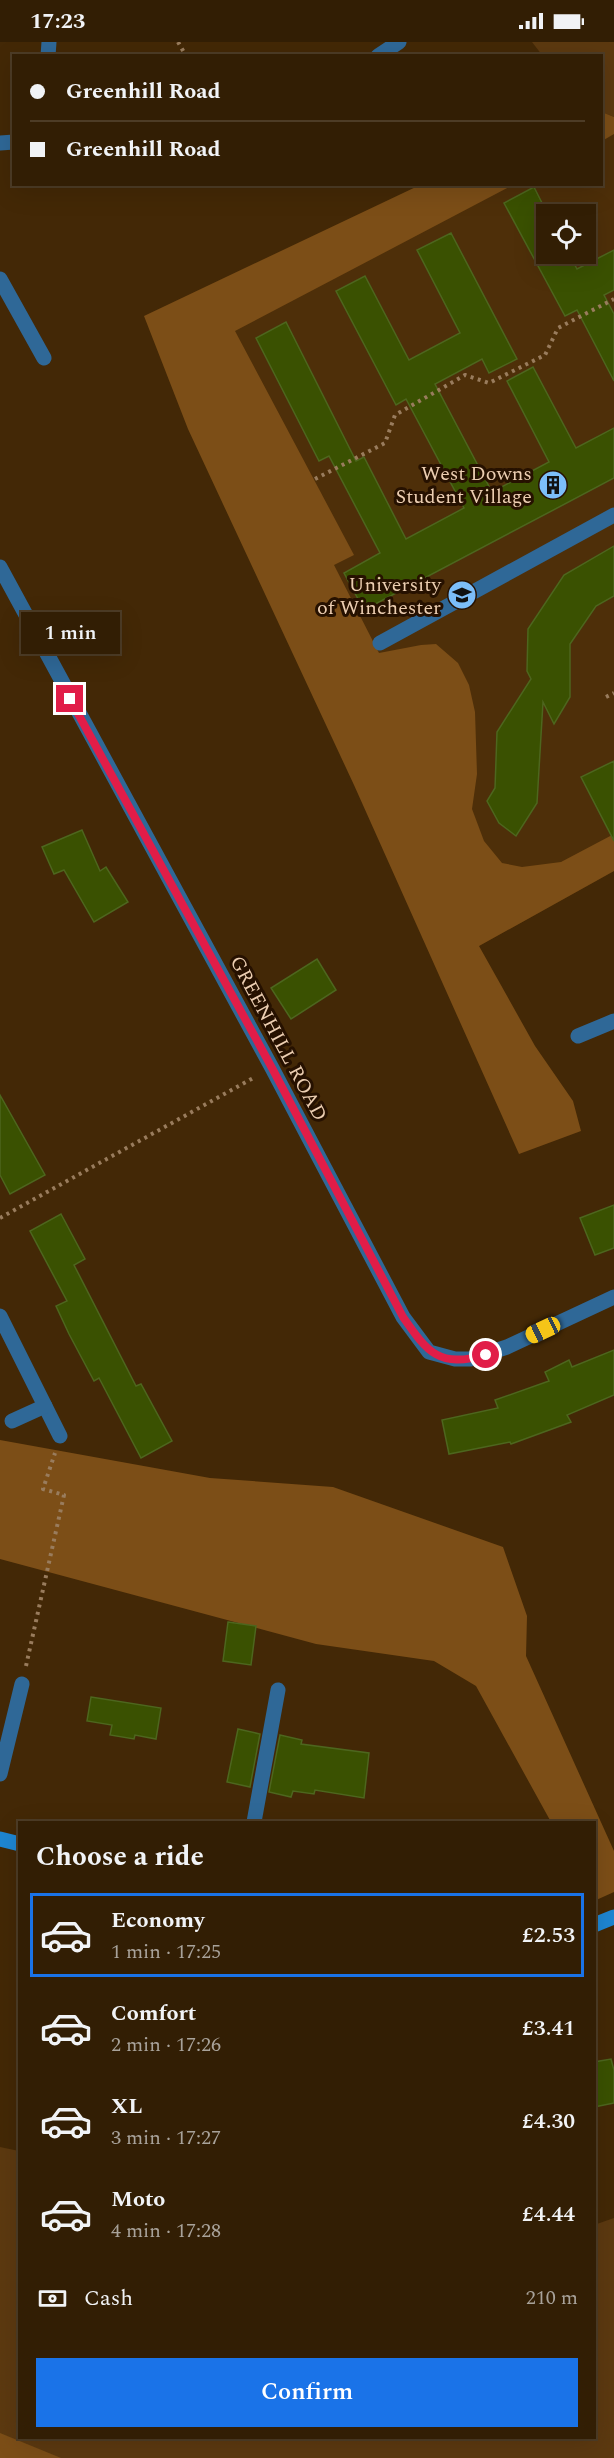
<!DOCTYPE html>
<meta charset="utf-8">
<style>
:root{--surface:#321e04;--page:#3d2b13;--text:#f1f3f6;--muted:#a8a29a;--line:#4d3c26;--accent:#1a73e8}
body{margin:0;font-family:Spectral,serif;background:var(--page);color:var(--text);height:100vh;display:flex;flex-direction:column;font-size:22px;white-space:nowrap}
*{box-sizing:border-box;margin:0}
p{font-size:20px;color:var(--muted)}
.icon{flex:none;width:33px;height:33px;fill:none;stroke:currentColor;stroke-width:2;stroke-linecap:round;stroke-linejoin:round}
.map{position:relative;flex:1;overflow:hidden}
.drawer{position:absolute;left:18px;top:1779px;width:578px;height:618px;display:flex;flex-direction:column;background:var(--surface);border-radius:0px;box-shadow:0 6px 24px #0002,0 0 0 2px var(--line)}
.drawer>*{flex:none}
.banner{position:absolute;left:12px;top:12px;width:591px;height:132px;border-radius:0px;box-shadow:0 6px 24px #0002,0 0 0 2px var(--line);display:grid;align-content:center;height:132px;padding:0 18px;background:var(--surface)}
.tools{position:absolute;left:536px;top:162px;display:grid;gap:12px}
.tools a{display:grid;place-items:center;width:60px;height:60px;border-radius:0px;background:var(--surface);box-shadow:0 6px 24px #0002,0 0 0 2px var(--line);font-size:30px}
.end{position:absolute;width:27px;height:27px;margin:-14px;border:8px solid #e11d48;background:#fff;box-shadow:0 0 0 3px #fff}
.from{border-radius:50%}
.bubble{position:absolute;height:42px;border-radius:0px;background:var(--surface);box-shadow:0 6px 24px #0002,0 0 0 2px var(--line);font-size:20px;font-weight:600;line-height:42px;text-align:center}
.car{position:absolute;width:18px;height:36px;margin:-18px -9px;border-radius:8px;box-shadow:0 0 4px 2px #0007;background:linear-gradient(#f5c518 24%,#345 0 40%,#f5c518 0 76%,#345 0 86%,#f5c518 0)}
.banner b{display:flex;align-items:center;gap:21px;height:57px;font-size:22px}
.banner b+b{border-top:2px solid var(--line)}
.banner i{width:15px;height:15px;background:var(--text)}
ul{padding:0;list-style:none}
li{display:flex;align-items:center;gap:18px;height:84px;margin:0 12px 9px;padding:0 6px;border:3px solid transparent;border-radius:0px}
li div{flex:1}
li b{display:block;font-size:22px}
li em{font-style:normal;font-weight:600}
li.selected{border-color:var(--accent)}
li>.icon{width:54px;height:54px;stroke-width:1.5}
h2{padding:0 18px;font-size:27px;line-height:72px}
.pay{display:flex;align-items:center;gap:15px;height:66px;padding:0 18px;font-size:22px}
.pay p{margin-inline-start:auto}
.cta{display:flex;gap:12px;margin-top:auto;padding:12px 18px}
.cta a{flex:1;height:69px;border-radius:0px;background:var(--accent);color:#fff;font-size:24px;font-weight:600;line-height:69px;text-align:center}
.status{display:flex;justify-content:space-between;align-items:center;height:42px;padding:0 30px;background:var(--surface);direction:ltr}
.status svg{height:16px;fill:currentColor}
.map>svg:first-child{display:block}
.built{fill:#4e2f09;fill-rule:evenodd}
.green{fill:#5c3910}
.forest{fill:#7c4e17}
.building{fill:#3a5101;stroke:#4d661e;stroke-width:1.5}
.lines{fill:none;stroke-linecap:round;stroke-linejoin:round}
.path{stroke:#997c5d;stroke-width:4;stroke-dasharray:3 4.5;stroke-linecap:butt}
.service{stroke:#2f6897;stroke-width:15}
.minor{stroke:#2f6897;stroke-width:15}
.secondary{stroke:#1e86d2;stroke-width:15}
.route{stroke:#e11d48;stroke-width:8}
.labels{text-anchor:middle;stroke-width:6;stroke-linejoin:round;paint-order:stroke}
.poi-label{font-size:20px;fill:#ecceb1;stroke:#261100;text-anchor:end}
.street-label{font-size:20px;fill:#ecceb1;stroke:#261100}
</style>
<div class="status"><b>17:23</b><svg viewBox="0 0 49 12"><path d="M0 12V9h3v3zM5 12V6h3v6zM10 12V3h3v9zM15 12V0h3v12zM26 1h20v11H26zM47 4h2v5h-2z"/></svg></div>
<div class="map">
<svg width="614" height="2416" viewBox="0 0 614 2416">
<rect width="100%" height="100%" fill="#432806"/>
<path class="built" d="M614,75v754l-135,75 -302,-627 291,-134 134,-1v-61zM546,172h39v40h-39z"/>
<g class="green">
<polygon points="532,0 614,0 614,75 602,70 602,14 542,13"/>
<polygon points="0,2105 19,2109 20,2396 594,2396 594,2183 614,2176 614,2416 0,2416"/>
</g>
<g class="forest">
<polygon points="602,70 614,75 614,92 602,99"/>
<polygon points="420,143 513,143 235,289 354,513 334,523 379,611 421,603 436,602 458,621 469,643 475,670 477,732 472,767 484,799 502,821 522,825 561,820 614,792 614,829 479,904 535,1004 573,1059 581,1089 519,1112 354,743 188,387 144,274"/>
<polygon points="0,1398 210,1436 333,1445 503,1505 527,1574 526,1614 614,1809 614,1850 594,1859 594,1780 551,1780 476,1644 434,1619 316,1602 0,1517"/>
<polygon points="0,2391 61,2416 0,2416"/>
</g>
<g class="building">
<polygon points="534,145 546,169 546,212 569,212 577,227 614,208 614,248 604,253 614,272 614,339 577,268 565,274 504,161"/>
<polygon points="451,191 517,317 489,331 482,317 435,342 492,450 549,420 507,339 533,325 576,406 614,386 614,436 364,568 344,531 380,511 329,414 319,419 256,296 286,280 356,419 364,415 406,497 464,466 406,357 396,363 336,249 365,234 409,318 460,291 417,208"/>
<polygon points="614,504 614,554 596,564 570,602 570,655 554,682 543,660 537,761 516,794 499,781 487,759 495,746 497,690 531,637 527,629 528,587 564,533"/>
<polygon points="614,719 614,799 581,735"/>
<polygon points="82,788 100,829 106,825 128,860 94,880 64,828 54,832 42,805"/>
<polygon points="317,917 336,948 291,977 271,946"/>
<polygon points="0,1053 45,1133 10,1152 0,1133"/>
<polygon points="614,1163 614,1206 595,1213 580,1176"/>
<polygon points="61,1172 85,1217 74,1223 136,1344 141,1342 172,1399 141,1416 99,1336 94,1339 69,1292 56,1264 67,1259 30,1189"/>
<polygon points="614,1308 614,1353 567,1373 571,1380 511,1402 510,1400 449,1412 442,1378 498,1366 495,1358 549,1339 545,1330 569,1318 572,1325"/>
<polygon points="228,1580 256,1584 251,1623 223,1619"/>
<polygon points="91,1655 161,1666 156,1697 135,1693 134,1697 110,1693 112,1683 87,1679"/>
<polygon points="238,1687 260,1692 250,1745 227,1740"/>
<polygon points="280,1693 302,1698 301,1702 369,1711 364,1756 315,1748 314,1752 293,1749 291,1755 269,1750"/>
<polygon points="611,2017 614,2028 614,2061 594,2065 594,2020"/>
</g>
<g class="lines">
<g class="path">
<polyline points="178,0 186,14"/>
<polyline points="315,437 385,401 395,373 465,333 489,341 545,313 558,286 614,257"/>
<polyline points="606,655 614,651"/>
<polyline points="0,1176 255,1035"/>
<polyline points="26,1624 64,1453 43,1447 55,1411"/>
</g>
<g class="service">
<polyline points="380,601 614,473"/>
<polyline points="578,994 614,979"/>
<polyline points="254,1780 278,1648"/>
</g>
<g class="minor">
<polyline points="48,14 49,0"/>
<polyline points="378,14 399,0"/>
<polyline points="0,101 14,100"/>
<polyline points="0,237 44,316"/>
<polyline points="0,525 272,1026 403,1275 429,1310 455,1317 470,1317 507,1305 614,1255"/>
<polyline points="0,1274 60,1394"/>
<polyline points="12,1379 45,1364"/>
<polyline points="0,1732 22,1642"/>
</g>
<g class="secondary">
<polyline points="0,1797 20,1802"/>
<polyline points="594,1883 614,1875"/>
</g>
</g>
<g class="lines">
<path class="route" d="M70,657l202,369 131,249c25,36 36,51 83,38"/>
</g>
<defs>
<g id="building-disc" transform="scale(1.5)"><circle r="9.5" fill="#7cbef9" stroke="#261100"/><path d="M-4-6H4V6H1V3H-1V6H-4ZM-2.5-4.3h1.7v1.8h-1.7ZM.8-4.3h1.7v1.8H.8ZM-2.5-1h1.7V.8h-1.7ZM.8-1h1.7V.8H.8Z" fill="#111"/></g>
<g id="university-disc" transform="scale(1.5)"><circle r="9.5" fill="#7cbef9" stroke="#261100"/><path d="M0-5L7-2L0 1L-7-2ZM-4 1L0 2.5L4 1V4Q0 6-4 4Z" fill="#111"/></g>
</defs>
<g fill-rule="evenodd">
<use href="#building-disc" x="553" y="443"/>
<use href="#university-disc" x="462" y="553"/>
</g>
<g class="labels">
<g class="poi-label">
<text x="532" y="438">West Downs<tspan x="532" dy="23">Student Village</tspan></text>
<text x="441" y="549">University<tspan x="441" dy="23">of Winchester</tspan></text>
</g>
<g class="street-label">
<text transform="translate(279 996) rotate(62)" y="7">GREENHILL ROAD</text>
</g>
</g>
</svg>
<div class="tools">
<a><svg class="icon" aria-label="locate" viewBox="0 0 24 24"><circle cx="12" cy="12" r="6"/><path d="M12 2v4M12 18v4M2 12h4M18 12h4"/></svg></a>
</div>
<i class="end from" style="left:486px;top:1313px"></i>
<i class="end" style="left:70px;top:657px"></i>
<div class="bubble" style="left:21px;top:570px;width:99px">1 min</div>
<i class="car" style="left:543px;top:1288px;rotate:245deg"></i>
<div class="banner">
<b><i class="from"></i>Greenhill Road</b>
<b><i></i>Greenhill Road</b>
</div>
<section class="drawer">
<h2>Choose a ride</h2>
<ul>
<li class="selected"><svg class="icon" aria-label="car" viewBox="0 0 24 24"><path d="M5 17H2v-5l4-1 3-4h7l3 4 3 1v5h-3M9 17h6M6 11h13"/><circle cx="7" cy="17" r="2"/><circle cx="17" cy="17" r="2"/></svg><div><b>Economy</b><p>1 min · 17:25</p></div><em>£2.53</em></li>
<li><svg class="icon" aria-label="car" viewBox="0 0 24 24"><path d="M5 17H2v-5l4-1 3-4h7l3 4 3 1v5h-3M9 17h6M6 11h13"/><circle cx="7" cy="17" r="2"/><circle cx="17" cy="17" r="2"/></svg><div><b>Comfort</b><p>2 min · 17:26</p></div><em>£3.41</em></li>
<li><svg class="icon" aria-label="car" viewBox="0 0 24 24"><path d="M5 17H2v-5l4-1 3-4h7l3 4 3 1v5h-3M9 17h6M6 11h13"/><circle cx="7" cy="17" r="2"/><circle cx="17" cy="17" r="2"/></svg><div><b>XL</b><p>3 min · 17:27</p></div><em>£4.30</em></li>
<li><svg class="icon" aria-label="car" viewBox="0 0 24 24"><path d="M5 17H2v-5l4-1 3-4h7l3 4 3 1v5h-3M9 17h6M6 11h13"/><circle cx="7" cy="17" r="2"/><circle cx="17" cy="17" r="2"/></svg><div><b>Moto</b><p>4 min · 17:28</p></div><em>£4.44</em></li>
</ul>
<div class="pay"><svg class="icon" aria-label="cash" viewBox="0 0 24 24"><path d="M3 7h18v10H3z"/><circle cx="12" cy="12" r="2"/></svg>Cash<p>210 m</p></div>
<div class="cta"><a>Confirm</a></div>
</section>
</div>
